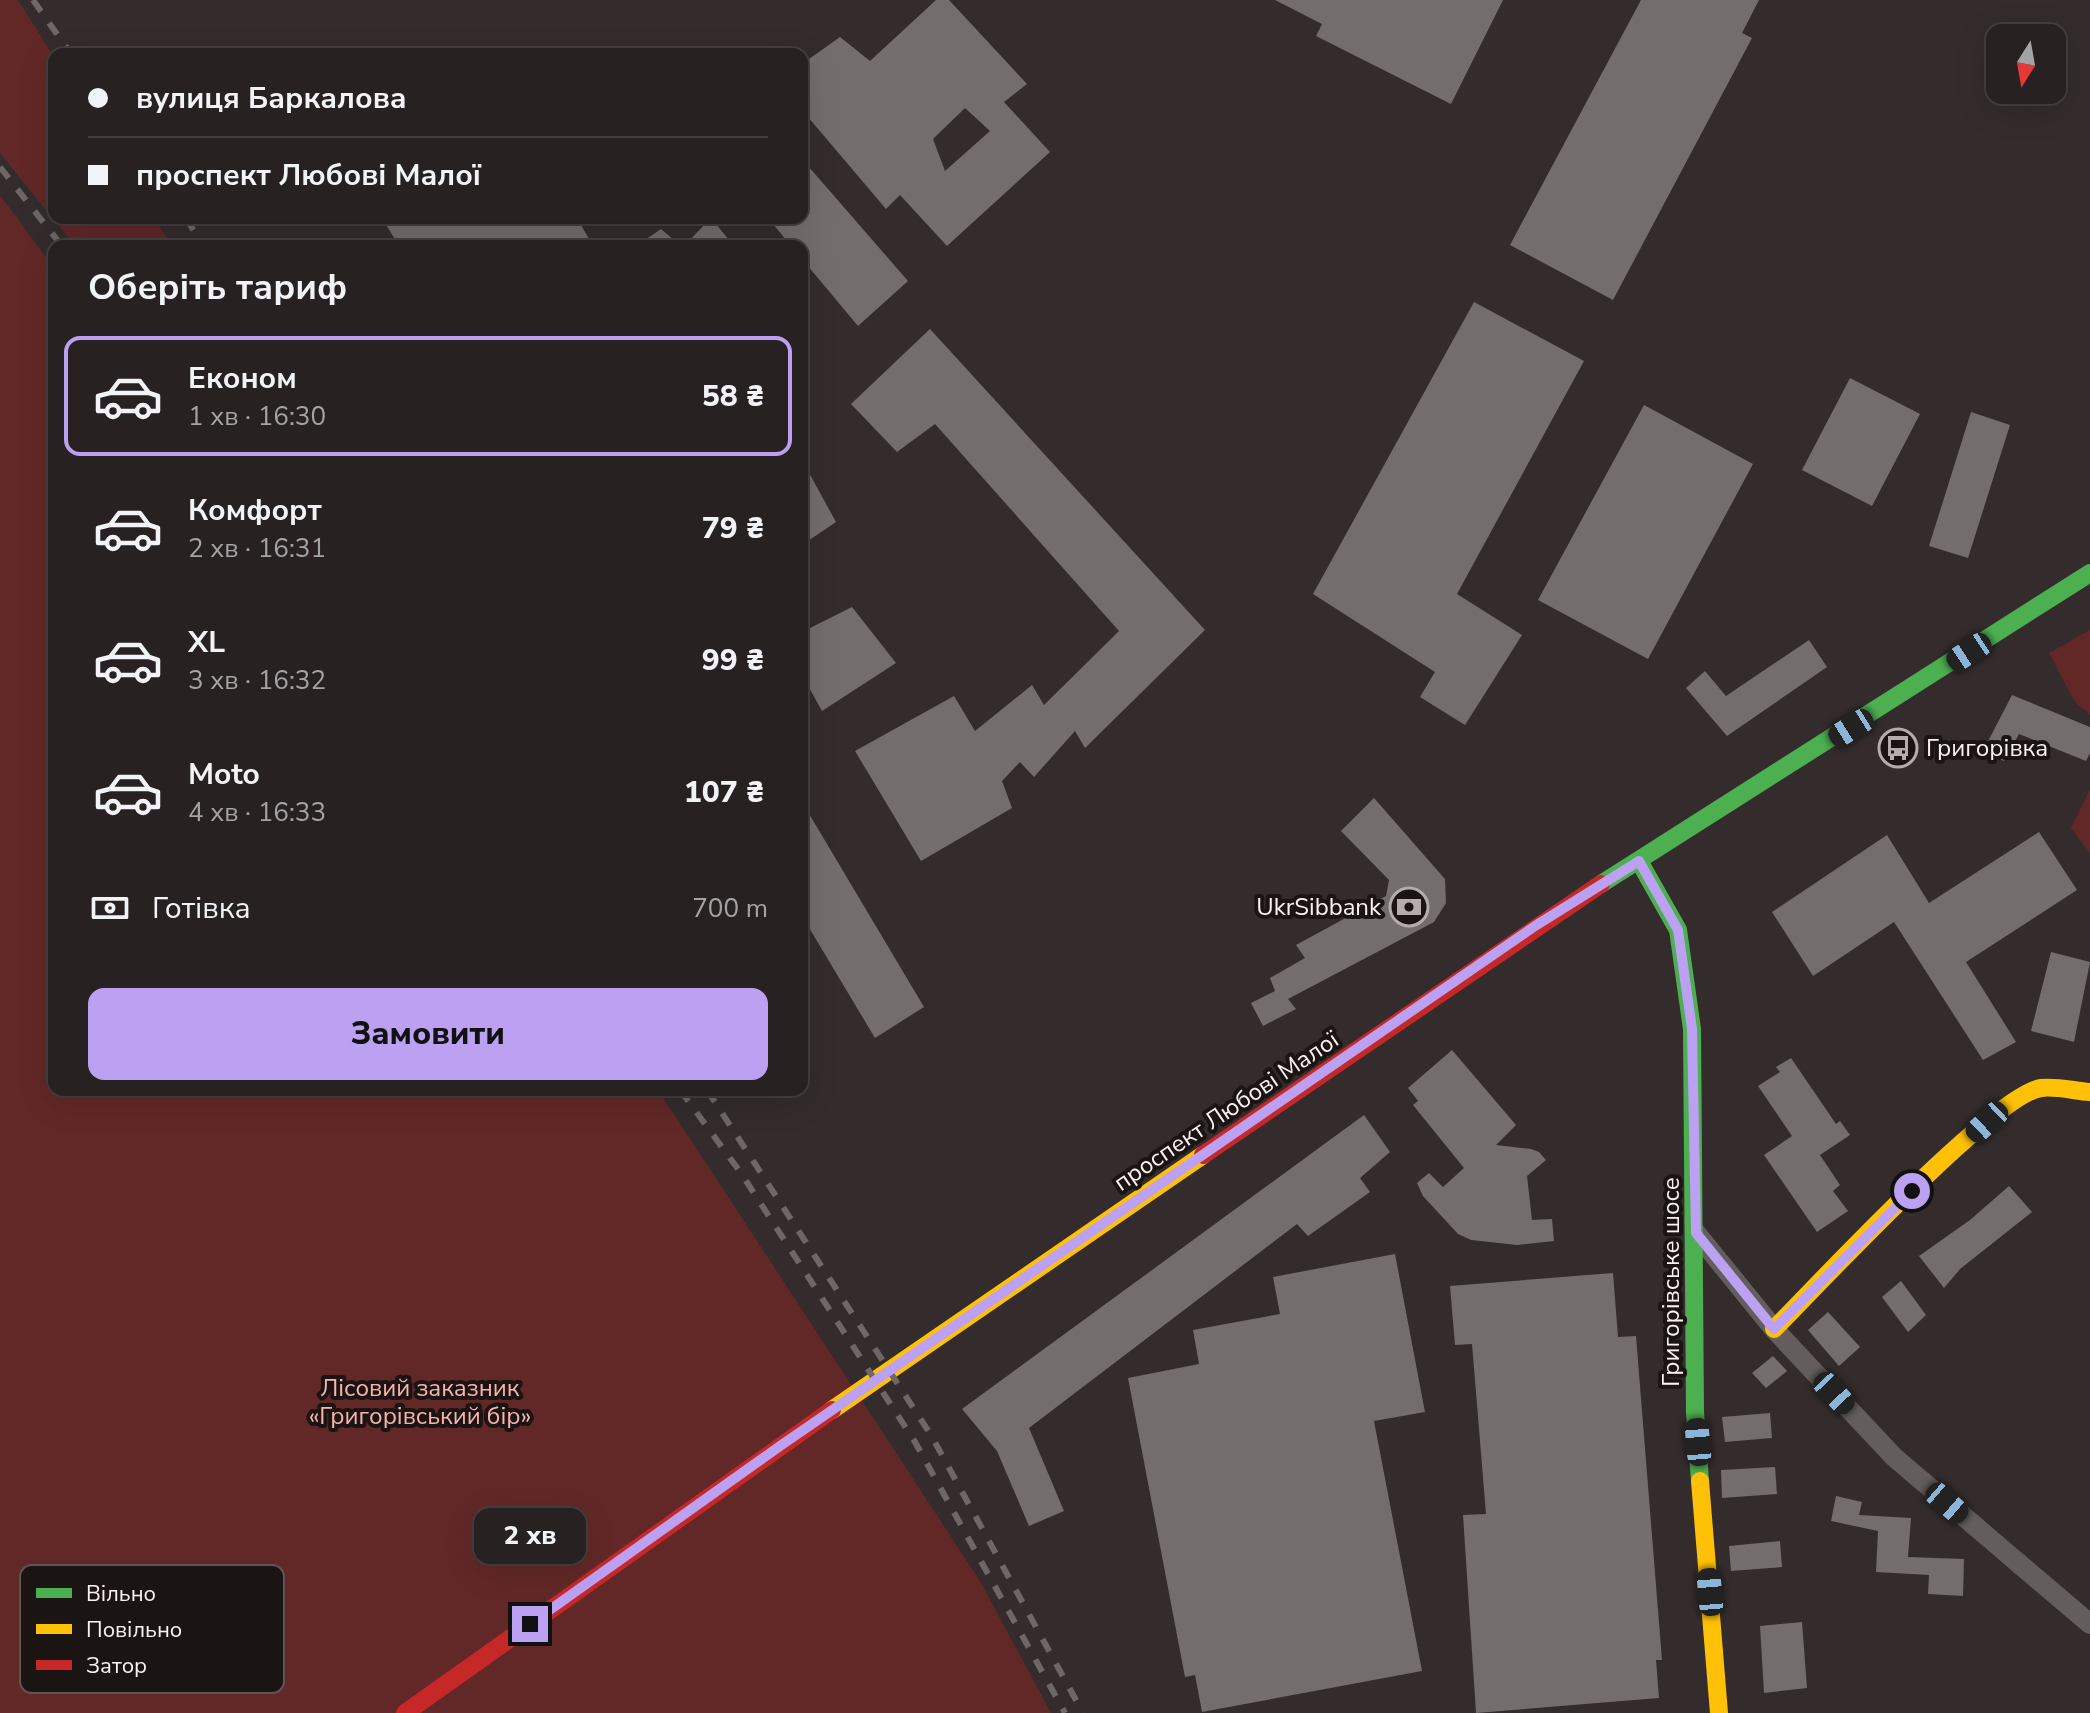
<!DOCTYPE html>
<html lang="uk">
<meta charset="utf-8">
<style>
:root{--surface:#272121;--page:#2f292a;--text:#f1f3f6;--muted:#a4a3a5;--line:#433e3f;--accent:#bca0f2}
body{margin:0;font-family:"Nunito Sans",sans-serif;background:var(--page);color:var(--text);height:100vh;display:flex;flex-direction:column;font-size:30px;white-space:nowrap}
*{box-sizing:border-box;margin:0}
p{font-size:26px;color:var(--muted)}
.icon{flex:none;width:44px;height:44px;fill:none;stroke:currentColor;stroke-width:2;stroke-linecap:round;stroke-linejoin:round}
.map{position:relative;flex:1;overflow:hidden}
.drawer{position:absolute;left:48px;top:240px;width:760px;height:856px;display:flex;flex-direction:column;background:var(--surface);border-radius:16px;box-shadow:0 8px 32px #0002,0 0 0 2px var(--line)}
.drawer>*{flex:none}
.guide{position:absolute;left:48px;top:48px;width:760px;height:176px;border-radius:16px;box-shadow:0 8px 32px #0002,0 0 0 2px var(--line);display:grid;align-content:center;height:176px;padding:0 40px;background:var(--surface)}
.needle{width:52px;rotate:191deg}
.controls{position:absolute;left:1986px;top:24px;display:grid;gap:16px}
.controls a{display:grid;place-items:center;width:80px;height:80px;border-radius:16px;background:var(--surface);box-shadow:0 8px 32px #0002,0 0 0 2px var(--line);font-size:40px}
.end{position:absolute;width:36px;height:36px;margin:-18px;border:10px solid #bca0f2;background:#111;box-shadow:0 0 0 4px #111}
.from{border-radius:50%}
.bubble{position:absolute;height:56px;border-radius:16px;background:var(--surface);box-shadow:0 8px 32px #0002,0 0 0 2px var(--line);font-size:26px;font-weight:800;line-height:56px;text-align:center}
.car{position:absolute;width:24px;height:48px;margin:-24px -12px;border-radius:10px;box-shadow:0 0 6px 2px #0007;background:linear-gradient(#222 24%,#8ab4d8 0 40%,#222 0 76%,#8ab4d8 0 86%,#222 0)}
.guide b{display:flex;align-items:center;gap:28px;height:76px;font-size:30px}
.guide b+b{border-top:2px solid var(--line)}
.guide i{width:20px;height:20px;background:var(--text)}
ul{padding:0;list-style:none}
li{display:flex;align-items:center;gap:24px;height:120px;margin:0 16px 12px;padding:0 24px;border:4px solid transparent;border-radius:16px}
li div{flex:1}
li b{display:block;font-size:30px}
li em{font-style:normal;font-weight:800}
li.selected{border-color:var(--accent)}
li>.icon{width:72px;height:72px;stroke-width:1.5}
h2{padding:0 40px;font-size:36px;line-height:96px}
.pay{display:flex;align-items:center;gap:20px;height:88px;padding:0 40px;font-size:30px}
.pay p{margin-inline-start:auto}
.button{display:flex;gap:16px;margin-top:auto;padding:16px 40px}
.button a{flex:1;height:92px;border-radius:16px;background:var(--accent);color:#111;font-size:32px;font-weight:800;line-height:92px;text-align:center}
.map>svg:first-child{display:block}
.green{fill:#612827}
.building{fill:#746d6d;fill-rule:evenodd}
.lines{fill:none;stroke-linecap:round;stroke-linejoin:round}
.street{stroke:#635e5d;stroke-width:20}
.fast{stroke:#4caf50;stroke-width:18}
.slow{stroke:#ffc107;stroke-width:18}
.jam{stroke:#c62828;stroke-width:18}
.rail{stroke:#6d6867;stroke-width:6;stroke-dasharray:14 14;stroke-linecap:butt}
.route{stroke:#bca0f2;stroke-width:10}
.labels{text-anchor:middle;stroke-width:8;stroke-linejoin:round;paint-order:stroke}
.poi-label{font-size:24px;fill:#faf1f0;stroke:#1a1413;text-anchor:start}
.street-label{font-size:24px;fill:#faf1f0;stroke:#1a1413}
.park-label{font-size:24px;fill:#fbb2ad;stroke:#1a1413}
.key{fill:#1a1413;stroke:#5d5655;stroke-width:2}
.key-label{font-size:22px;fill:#faf1f0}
</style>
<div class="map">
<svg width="2090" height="1713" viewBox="0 0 2090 1713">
<rect width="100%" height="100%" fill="#342c2c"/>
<g class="green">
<polygon points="0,0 18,0 54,57 54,218 154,218 172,246 75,246 0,153"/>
<polygon points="0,195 54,268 54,1090 658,1090 980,1581 1051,1713 0,1713"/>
<polygon points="2090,630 2090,715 2075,702 2049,653"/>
<polygon points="2090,789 2090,853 2071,828"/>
</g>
<g class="building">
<path d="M936,0h13l78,84 -23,18 46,50 -103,94 -47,-51 -14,14 -84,-99v-46l38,-27 30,24zM965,108l25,23 -45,40 -12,-32z"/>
<polygon points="1275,0 1503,0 1451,104 1316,36 1322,24"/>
<polygon points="1641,0 1759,0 1742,33 1752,38 1613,300 1510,245"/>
<polygon points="802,159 908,281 858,326 802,259 802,246 791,246 768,218 802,218"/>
<polygon points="382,218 577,218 593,246 399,246"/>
<polygon points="711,218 734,246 684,246"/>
<polygon points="661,229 681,246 636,246"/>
<polygon points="1474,302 1584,361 1457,594 1522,635 1465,725 1420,697 1435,672 1313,594"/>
<polygon points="930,329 1205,630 1085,748 1075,731 1034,777 1020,762 1002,781 1012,808 921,861 855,751 954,696 975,731 1032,685 1044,705 1119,631 935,424 897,452 851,404"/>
<polygon points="1850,378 1920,414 1872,506 1802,470"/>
<polygon points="1644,405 1753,464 1648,659 1538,600"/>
<polygon points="1971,412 2010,425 1968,558 1929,546"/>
<polygon points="802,460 836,522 802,545"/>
<polygon points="852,607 896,663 822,711 802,675 802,632"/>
<polygon points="1809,640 1827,667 1727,736 1686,688 1705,671 1726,696"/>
<polygon points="2012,695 2090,727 2090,753 2086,761 2019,734 2004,761 1983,751"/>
<polygon points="1374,798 1445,879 1446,903 1434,922 1288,999 1296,1009 1263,1026 1251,1003 1275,991 1270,978 1305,958 1296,945 1386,896 1389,880 1341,831"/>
<polygon points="802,802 924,1007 875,1038 802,916"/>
<polygon points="2039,832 2077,890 1966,962 2016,1042 1983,1060 1894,922 1813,976 1772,912 1887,835 1929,903"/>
<polygon points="2051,952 2090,962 2074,1042 2031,1031"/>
<polygon points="1452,1050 1516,1125 1496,1145 1531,1149 1539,1152 1546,1160 1527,1176 1532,1220 1552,1219 1554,1241 1517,1245 1471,1240 1458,1234 1423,1196 1417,1183 1429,1173 1443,1187 1464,1168 1413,1105 1418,1101 1408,1088"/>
<polygon points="1791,1058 1836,1124 1840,1121 1850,1135 1820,1155 1840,1185 1833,1191 1848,1211 1817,1232 1764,1155 1792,1136 1758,1086 1780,1072 1776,1067"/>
<polygon points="1364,1115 1390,1152 1360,1178 1370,1192 1308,1236 1297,1224 1029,1428 1064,1511 1029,1526 997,1451 962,1409"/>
<polygon points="2009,1186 2032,1212 1960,1269 1944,1288 1919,1256 1970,1220"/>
<polygon points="1395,1254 1425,1412 1374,1421 1422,1671 1202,1712 1195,1675 1185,1677 1128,1378 1199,1364 1193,1330 1280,1314 1273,1277"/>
<polygon points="1613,1273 1618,1337 1636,1336 1662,1660 1656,1660 1659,1698 1476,1713 1463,1515 1486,1514 1472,1344 1455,1345 1450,1286"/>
<polygon points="1901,1281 1926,1315 1908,1332 1882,1297"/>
<polygon points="1828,1312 1860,1347 1839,1366 1808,1330"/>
<polygon points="1773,1356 1787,1371 1766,1388 1752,1373"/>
<polygon points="1770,1413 1772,1438 1725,1442 1722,1417"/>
<polygon points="1775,1467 1777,1494 1722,1498 1721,1470"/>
<polygon points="1836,1496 1862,1502 1859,1515 1911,1518 1908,1557 1964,1559 1963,1596 1928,1594 1929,1575 1876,1572 1878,1531 1831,1521"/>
<polygon points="1780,1541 1782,1567 1731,1571 1729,1546"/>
<polygon points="1802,1622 1807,1688 1764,1693 1760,1626"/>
</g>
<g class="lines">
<polyline class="street" points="1696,1233 1774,1329 1894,1457 2090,1624"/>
<g class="fast">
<polyline points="1639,861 1678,930 1692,1029 1695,1412 1700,1481"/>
<polyline points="1601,884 2090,573"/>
</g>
<g class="slow">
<path d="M1774,1329c42,-42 221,-235 267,-241 15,-2 34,3 49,4"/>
<polyline points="832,1410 1203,1155"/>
<polyline points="1700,1481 1719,1713"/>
</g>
<g class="jam">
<polyline points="1203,1155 1601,884"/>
<polyline points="405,1713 832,1410"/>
</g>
<g class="rail">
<polyline points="33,0 71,54"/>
<polyline points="0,167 62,246"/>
<polyline points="186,218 203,246"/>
<polyline points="680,1090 741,1173 915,1442 1065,1713"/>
<polyline points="707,1090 931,1435 1083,1713"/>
</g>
</g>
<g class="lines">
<polyline class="route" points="530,1624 780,1446 1535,926 1639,861 1678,930 1692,1029 1696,1233 1774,1329 1912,1191"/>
</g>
<defs>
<g id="bus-ring" transform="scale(2)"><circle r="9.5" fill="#1a1413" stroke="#b5acab" stroke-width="1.5"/><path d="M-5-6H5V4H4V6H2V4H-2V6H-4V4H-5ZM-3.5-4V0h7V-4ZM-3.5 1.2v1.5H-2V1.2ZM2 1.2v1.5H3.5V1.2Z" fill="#b5acab"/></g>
<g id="bank-ring" transform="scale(2)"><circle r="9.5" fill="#1a1413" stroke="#b5acab" stroke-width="1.5"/><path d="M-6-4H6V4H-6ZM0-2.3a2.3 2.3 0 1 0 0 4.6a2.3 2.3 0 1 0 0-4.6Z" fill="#b5acab"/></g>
</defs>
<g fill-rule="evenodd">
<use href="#bus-ring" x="1898" y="748"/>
<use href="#bank-ring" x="1409" y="907"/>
</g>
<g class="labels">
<g class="poi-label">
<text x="1926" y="756">Григорівка</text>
<text x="1381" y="915" text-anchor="end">UkrSibbank</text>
</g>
<g class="street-label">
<text transform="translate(1226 1111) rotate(-34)" y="8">проспект Любові Малої</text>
<text transform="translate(1671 1282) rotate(-90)" y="8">Григорівське шосе</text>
</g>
<g class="park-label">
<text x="420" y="1396">Лісовий заказник<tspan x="420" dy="28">«Григорівський бір»</tspan></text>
</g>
</g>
<rect x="20" y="1565" width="264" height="128" rx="12" class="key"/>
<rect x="36" y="1588" width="36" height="10" fill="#4caf50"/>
<rect x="36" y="1624" width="36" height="10" fill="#ffc107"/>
<rect x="36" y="1660" width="36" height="10" fill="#c62828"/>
<g class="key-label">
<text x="86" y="1601">Вільно</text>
<text x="86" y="1637">Повільно</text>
<text x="86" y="1673">Затор</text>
</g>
</svg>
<div class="controls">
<a><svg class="needle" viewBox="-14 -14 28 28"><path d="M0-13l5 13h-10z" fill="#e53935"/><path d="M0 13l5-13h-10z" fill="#a4a3a5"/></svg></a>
</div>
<i class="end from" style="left:1912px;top:1191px"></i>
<i class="end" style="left:530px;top:1624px"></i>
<div class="bubble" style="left:474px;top:1508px;width:112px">2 хв</div>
<i class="car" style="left:1969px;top:652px;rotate:237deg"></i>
<i class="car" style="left:1851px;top:728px;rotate:238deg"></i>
<i class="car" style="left:1987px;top:1122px;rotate:227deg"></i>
<i class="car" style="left:1834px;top:1393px;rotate:137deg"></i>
<i class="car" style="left:1698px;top:1442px;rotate:355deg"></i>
<i class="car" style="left:1947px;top:1503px;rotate:131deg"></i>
<i class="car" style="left:1710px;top:1592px;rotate:355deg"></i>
<div class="guide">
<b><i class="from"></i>вулиця Баркалова</b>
<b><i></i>проспект Любові Малої</b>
</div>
<section class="drawer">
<h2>Оберіть тариф</h2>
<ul>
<li class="selected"><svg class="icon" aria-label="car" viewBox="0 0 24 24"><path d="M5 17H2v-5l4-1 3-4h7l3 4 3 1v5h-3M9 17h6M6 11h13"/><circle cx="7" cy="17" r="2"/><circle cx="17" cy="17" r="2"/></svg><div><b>Економ</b><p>1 хв · 16:30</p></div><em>58 ₴</em></li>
<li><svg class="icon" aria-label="car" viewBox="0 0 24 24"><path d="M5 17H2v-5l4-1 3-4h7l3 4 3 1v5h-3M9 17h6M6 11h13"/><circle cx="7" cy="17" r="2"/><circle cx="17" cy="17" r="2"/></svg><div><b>Комфорт</b><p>2 хв · 16:31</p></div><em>79 ₴</em></li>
<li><svg class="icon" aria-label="car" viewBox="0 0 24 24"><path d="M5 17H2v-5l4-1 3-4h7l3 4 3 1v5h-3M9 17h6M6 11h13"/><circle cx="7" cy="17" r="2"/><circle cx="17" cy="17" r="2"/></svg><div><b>XL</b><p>3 хв · 16:32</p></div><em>99 ₴</em></li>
<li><svg class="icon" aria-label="car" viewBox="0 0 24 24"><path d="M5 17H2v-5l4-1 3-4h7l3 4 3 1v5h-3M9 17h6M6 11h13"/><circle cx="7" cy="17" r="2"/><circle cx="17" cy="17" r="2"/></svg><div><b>Moto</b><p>4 хв · 16:33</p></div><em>107 ₴</em></li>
</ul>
<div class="pay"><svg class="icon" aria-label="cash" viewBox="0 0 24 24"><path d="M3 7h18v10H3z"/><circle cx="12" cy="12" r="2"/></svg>Готівка<p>700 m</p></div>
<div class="button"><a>Замовити</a></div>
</section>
</div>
